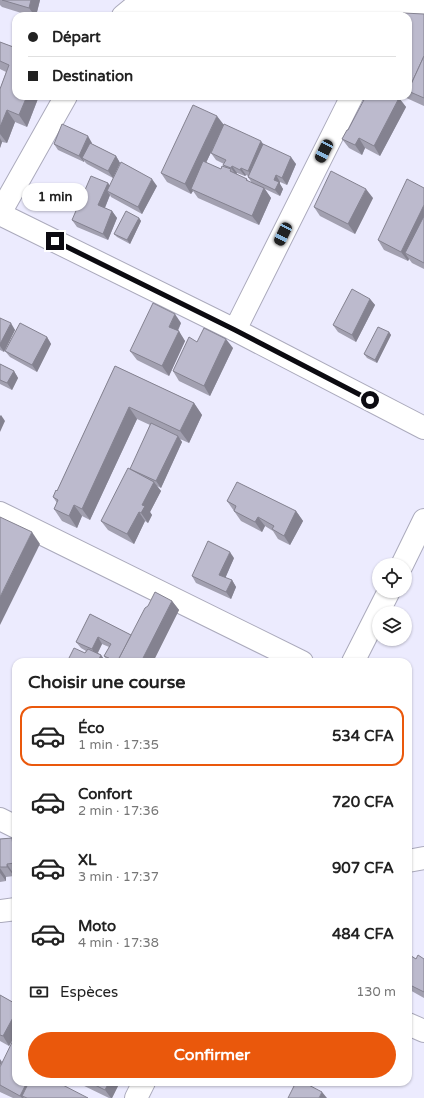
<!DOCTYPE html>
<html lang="fr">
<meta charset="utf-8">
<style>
:root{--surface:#fff;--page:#f6f6f6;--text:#222;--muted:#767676;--line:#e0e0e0;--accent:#ea580c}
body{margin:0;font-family:"Varela Round",sans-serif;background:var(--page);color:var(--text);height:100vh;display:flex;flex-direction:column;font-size:15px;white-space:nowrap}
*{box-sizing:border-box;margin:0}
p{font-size:13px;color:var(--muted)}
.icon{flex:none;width:22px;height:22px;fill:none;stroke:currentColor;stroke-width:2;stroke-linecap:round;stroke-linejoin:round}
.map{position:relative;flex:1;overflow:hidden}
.drawer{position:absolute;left:12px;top:658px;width:400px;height:428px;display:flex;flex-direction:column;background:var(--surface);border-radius:12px;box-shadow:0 1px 3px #0004}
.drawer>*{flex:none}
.hud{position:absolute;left:12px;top:12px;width:400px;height:88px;border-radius:12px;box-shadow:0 1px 3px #0004;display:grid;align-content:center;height:88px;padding:0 16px;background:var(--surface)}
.tools{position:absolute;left:372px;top:558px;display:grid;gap:8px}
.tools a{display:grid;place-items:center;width:40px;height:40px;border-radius:50%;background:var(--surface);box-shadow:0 1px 3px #0004;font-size:20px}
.end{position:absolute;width:18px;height:18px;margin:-9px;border:5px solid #0c0b11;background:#fff;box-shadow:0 0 0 2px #fff}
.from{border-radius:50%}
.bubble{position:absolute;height:28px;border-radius:14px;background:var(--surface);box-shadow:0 1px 3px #0004;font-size:13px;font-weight:700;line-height:28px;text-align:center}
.car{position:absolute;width:12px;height:24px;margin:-12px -6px;border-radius:5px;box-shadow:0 0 3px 1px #0007;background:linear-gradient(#222 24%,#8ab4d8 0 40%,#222 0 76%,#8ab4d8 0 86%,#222 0)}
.hud b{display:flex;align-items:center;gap:14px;height:38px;font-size:15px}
.hud b+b{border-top:1px solid var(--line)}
.hud i{width:10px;height:10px;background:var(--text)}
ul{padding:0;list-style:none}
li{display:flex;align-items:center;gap:12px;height:60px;margin:0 8px 6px;padding:0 8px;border:2px solid transparent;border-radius:12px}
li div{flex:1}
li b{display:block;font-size:15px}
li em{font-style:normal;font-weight:700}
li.active{border-color:var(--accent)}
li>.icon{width:36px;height:36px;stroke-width:1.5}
h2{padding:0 16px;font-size:18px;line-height:48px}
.pay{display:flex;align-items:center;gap:10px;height:44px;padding:0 16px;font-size:15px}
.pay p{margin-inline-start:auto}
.button{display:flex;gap:8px;margin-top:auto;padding:8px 16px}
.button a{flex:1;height:46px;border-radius:24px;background:var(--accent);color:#fff;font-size:16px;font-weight:700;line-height:46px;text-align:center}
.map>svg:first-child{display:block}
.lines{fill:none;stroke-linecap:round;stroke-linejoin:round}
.minor-casing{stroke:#abaabc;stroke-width:24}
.minor{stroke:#fff;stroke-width:22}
.wall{fill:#a2a0b0;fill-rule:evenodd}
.shaded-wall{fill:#848290}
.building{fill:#bcbacd;stroke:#848290}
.route{stroke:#0c0b11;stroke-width:5}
</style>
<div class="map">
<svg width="424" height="1098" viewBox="0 0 424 1098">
<rect width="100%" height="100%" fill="#ecebfe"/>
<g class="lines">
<g class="minor-casing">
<g id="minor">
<polyline points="123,16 134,7 396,8 424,11"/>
<polyline points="0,213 66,96"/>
<polyline points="0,214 235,330 424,428"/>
<polyline points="235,330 352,96"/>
<polyline points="0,513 302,662"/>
<polyline points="402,565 424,520"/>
<polyline points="353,662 389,591"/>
<polyline points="0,819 16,827"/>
<polyline points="408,861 424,858"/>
<polyline points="0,911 16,909"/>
<polyline points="408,1024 424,1031"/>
<polyline points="136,1098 144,1082"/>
</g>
</g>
<use href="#minor" class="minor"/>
</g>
<g class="wall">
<polygon points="0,0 40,0 36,16 31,16 2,7 0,5"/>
<polygon points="424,14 424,106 402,96 408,96 408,16"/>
<polygon points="0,42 16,48 16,96 39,96 27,127 15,122 7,143 2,142 0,148 0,89 6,72 0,69"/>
<polygon points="399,98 406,107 380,156 365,148 362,155 349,148 342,139 348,130"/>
<path d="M223,125l40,19 33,20 -9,21 -7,-3v2l3,5 -3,7 -15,-7 6,9 -12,27 -61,-27 -5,-7 -2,3 -24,-12 -6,-9zM213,148l-2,5 5,7 8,4 -1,1 2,2 -4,2 -15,-6zM237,173l8,3 1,-1 2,1v1l4,6 -3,-1 -2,-3 -11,-5z"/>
<polygon points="92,143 92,144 116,156 120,163 113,178 87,164 84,161 84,162 58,150 54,144"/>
<polygon points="108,183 109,185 157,186 142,214 111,197 110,195 105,208 112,211 117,218 108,240 77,227 72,220"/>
<polygon points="424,188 424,269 412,263 409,259 408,261 384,250 378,240"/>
<polygon points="373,198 355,234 320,216 314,207"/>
<polygon points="139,218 141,221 130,244 117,237 114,234"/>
<polygon points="370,299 375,305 356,342 338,332 333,325"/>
<polygon points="0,318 15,330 4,352 0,350"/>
<polygon points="181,323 178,331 185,341 169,376 137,360 130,351"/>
<polygon points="389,332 391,335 377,363 367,358 364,354"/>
<polygon points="47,337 51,344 37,372 10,357 5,351"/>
<polygon points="197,342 233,348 210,396 179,381 173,371"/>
<polygon points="0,364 14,371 18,378 12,390 0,384"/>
<polygon points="115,366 194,403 202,415 189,443 180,439 182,442 161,488 157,486 161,491 150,512 152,515 148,523 145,521 134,544 108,530 101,521 131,470 150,425 137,419 90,520 82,516 77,528 62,521 54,509 57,503 53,497 57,491"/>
<polygon points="227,501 296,511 303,521 290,545 278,539 273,531 265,526 262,532 241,521"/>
<polygon points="234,558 225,578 232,580 236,587 231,599 196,583 192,576"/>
<polygon points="172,601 179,610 153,662 107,662 107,660 104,656 109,647 102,644 98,653 101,655 106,662 67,662 85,653 86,651 81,648 76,642 90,614 131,635"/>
<polygon points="12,838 16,844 16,873 13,873 14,876 6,877 6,881 0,882 0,839"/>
<polygon points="408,954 416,959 424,959 424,998 408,989"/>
<polygon points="0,995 16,1004 16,1034 9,1046 0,1041"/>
<polygon points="0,1067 16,1082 88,1098 13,1098 0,1092"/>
<polygon points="76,1082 120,1082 112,1098 109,1098"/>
</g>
<g class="shaded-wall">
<polygon points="31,0 40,0 36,16 35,16 29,8"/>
<polygon points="27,96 39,96 27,127 19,115"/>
<polygon points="399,98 406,107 380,156 374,146"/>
<polygon points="7,110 15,122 7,143 0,134 0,127"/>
<polygon points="217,116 224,125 193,190 191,189 193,191 191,194 185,184"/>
<polygon points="88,136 92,143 85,159 82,158 84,161 84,162 79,156"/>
<polygon points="0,138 2,142 0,148"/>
<polygon points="359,138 365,148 362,155 355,145"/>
<polygon points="261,141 266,148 253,177 248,171"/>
<polygon points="116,156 120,163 113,178 108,171"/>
<polygon points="291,157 296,164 287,185 282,178"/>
<polygon points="232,166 237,173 236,175 231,168"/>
<polygon points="241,168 246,175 245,176 240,170"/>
<polygon points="276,175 280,182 280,184 283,189 280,196 275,190 274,180"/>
<polygon points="152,179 157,186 142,214 138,207"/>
<polygon points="108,183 112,189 107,191 110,195 103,212 98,205"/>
<polygon points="264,188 271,198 259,225 252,216"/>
<polygon points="366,189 373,198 355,234 348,224"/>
<polygon points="424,205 424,228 405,253 409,259 408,261 401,252"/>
<polygon points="112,211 117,218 108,240 103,234"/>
<polygon points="139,218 141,221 130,244 127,240"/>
<polygon points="370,299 375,305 356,342 352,335"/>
<polygon points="175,314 181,323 175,336 169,327"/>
<polygon points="11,323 15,330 4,352 0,346 0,344"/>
<polygon points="179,331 185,341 169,376 162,366"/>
<polygon points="389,332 391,335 377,363 375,360"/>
<polygon points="47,337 51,344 37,372 32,365"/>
<polygon points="226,339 233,348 210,396 204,386"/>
<polygon points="14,371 18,378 12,390 7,383"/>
<polygon points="194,403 202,415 189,443 180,431"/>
<polygon points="129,407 137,419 90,520 82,509"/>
<polygon points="1,415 5,421 0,432 0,416"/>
<polygon points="178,436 182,442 161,488 156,481"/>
<polygon points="154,482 161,491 150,512 152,515 148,523 141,513 142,505"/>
<polygon points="74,505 82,516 77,528 69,516"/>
<polygon points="296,511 303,521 290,545 284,536"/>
<polygon points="139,512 145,521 134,544 127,534"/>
<polygon points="258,517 265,526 262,532 255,522"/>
<polygon points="32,532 40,544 0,625 0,597"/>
<polygon points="230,552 234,558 224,581 219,575"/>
<polygon points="232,580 236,587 231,599 226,592"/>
<polygon points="172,601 179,610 153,662 141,662"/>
<polygon points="98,637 102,644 96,656 92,649"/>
<polygon points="101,655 106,662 99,662 98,661"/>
<polygon points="12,838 16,844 16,865 15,863"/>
<polygon points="7,864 13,873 14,876 7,867"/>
<polygon points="0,868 6,877 6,881 0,873"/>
<polygon points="16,1012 16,1034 9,1046 3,1036"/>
<polygon points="0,1059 2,1062 0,1066"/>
<polygon points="27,1082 38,1082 22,1096 24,1098 22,1098 20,1096"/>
<polygon points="109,1082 120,1082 112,1098 111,1098 105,1090"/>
<polygon points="322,1092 327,1098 319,1098"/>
</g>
<g class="building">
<polygon points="2,0 31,0 29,8"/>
<polygon points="403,13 424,14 424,56 408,91 408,16 402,16"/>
<polygon points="0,42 16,48 16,96 27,96 19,115 7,110 0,127 0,89 9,65 0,61"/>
<polygon points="424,56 424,98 408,91"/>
<polygon points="366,96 396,96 399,98 374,146 359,138 355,145 342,139 347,130 348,130"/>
<polygon points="193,105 217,116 185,184 161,173"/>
<polygon points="62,124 88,136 79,156 54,144"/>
<polygon points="224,124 261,141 248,171 241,168 240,170 232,166 231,168 223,165 226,160 211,153"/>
<polygon points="90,143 116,156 108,171 82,158"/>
<polygon points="263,144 291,157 282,178 276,175 274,180 279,182 275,190 248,177"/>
<polygon points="203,161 221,169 222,166 231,169 230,171 247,179 246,180 264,188 252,216 191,189"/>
<polygon points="121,162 152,179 138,207 107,191"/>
<polygon points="331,171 366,189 348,224 314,207"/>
<polygon points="91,176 108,183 98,205 112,211 103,234 72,220"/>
<polygon points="407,179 424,188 424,205 401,252 378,240"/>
<polygon points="126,211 139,218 127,240 114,234"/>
<polygon points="424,216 424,263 405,253"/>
<polygon points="352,289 370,299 352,335 333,325"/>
<polygon points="153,303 175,314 169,327 179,331 162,366 130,351"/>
<polygon points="0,318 11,323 0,344"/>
<polygon points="20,323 47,337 32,365 5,351"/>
<polygon points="378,327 389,332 375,360 364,354"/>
<polygon points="204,328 226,339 204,386 173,371 189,337 197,342"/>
<polygon points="0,364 14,371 7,383 0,380"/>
<polygon points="115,366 194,403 180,431 129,407 82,509 74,505 69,516 54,509 58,500 53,497 56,490 57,491"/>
<polygon points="151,423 178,436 156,481 130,469"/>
<polygon points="128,468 154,482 142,505 145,506 141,513 139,512 127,534 101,521"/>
<polygon points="237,482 296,511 284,536 272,529 274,526 258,517 255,522 234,511 236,506 227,501"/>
<polygon points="0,517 32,532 0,597"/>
<polygon points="208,541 230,552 219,575 232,580 226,592 192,576"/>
<polygon points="155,592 172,601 141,662 121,662 118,660 145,608 148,606"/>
<polygon points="90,614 131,635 117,662 104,656 111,644 98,637 92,649 76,642"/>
<polygon points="74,648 85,653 88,649 101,655 98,661 101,662 67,662"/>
<polygon points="108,658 118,662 107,662"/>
<polygon points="12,838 15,863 7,864 7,867 0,867 0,839"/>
<polygon points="408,954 416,959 418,955 424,959 424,992 408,984"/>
<polygon points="0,995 16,1004 16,1012 3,1036 0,1035"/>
<polygon points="16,1034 16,1082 27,1082 20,1096 0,1085 0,1067"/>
<polygon points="29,1082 57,1082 88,1098 27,1098 22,1096"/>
<polygon points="89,1082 109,1082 105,1090"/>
<polygon points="296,1082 303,1082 322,1092 319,1098 288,1098"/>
</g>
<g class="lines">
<polyline class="route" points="55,241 235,330 370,400"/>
</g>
</svg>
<div class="tools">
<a><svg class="icon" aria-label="locate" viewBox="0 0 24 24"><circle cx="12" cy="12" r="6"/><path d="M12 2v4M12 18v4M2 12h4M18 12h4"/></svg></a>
<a><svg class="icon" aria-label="layers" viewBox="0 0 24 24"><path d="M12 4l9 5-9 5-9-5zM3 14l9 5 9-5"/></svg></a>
</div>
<i class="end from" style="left:370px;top:400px"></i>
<i class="end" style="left:55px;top:241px"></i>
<div class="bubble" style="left:22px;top:183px;width:66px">1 min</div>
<i class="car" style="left:324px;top:151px;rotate:207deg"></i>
<i class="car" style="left:283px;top:234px;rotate:206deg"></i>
<div class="hud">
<b><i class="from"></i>Départ</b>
<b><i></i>Destination</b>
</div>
<section class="drawer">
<h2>Choisir une course</h2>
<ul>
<li class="active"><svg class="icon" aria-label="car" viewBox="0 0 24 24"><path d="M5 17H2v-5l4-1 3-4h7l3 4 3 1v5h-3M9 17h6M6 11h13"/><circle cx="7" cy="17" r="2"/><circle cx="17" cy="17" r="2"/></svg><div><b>Éco</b><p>1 min · 17:35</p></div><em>534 CFA</em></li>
<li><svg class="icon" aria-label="car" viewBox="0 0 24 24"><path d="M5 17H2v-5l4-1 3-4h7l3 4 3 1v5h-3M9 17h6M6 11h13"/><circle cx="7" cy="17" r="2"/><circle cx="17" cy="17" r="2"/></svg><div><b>Confort</b><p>2 min · 17:36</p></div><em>720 CFA</em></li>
<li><svg class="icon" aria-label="car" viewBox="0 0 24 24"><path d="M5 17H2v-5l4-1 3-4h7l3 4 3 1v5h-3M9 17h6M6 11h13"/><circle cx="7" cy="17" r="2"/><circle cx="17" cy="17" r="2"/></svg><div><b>XL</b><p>3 min · 17:37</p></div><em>907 CFA</em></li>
<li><svg class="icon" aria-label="car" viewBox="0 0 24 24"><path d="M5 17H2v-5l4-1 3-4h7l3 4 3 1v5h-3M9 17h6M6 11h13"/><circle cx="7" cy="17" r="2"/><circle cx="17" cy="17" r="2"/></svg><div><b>Moto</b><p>4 min · 17:38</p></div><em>484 CFA</em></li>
</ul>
<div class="pay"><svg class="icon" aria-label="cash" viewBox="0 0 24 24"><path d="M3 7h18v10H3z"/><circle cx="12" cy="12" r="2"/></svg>Espèces<p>130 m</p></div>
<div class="button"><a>Confirmer</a></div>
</section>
</div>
